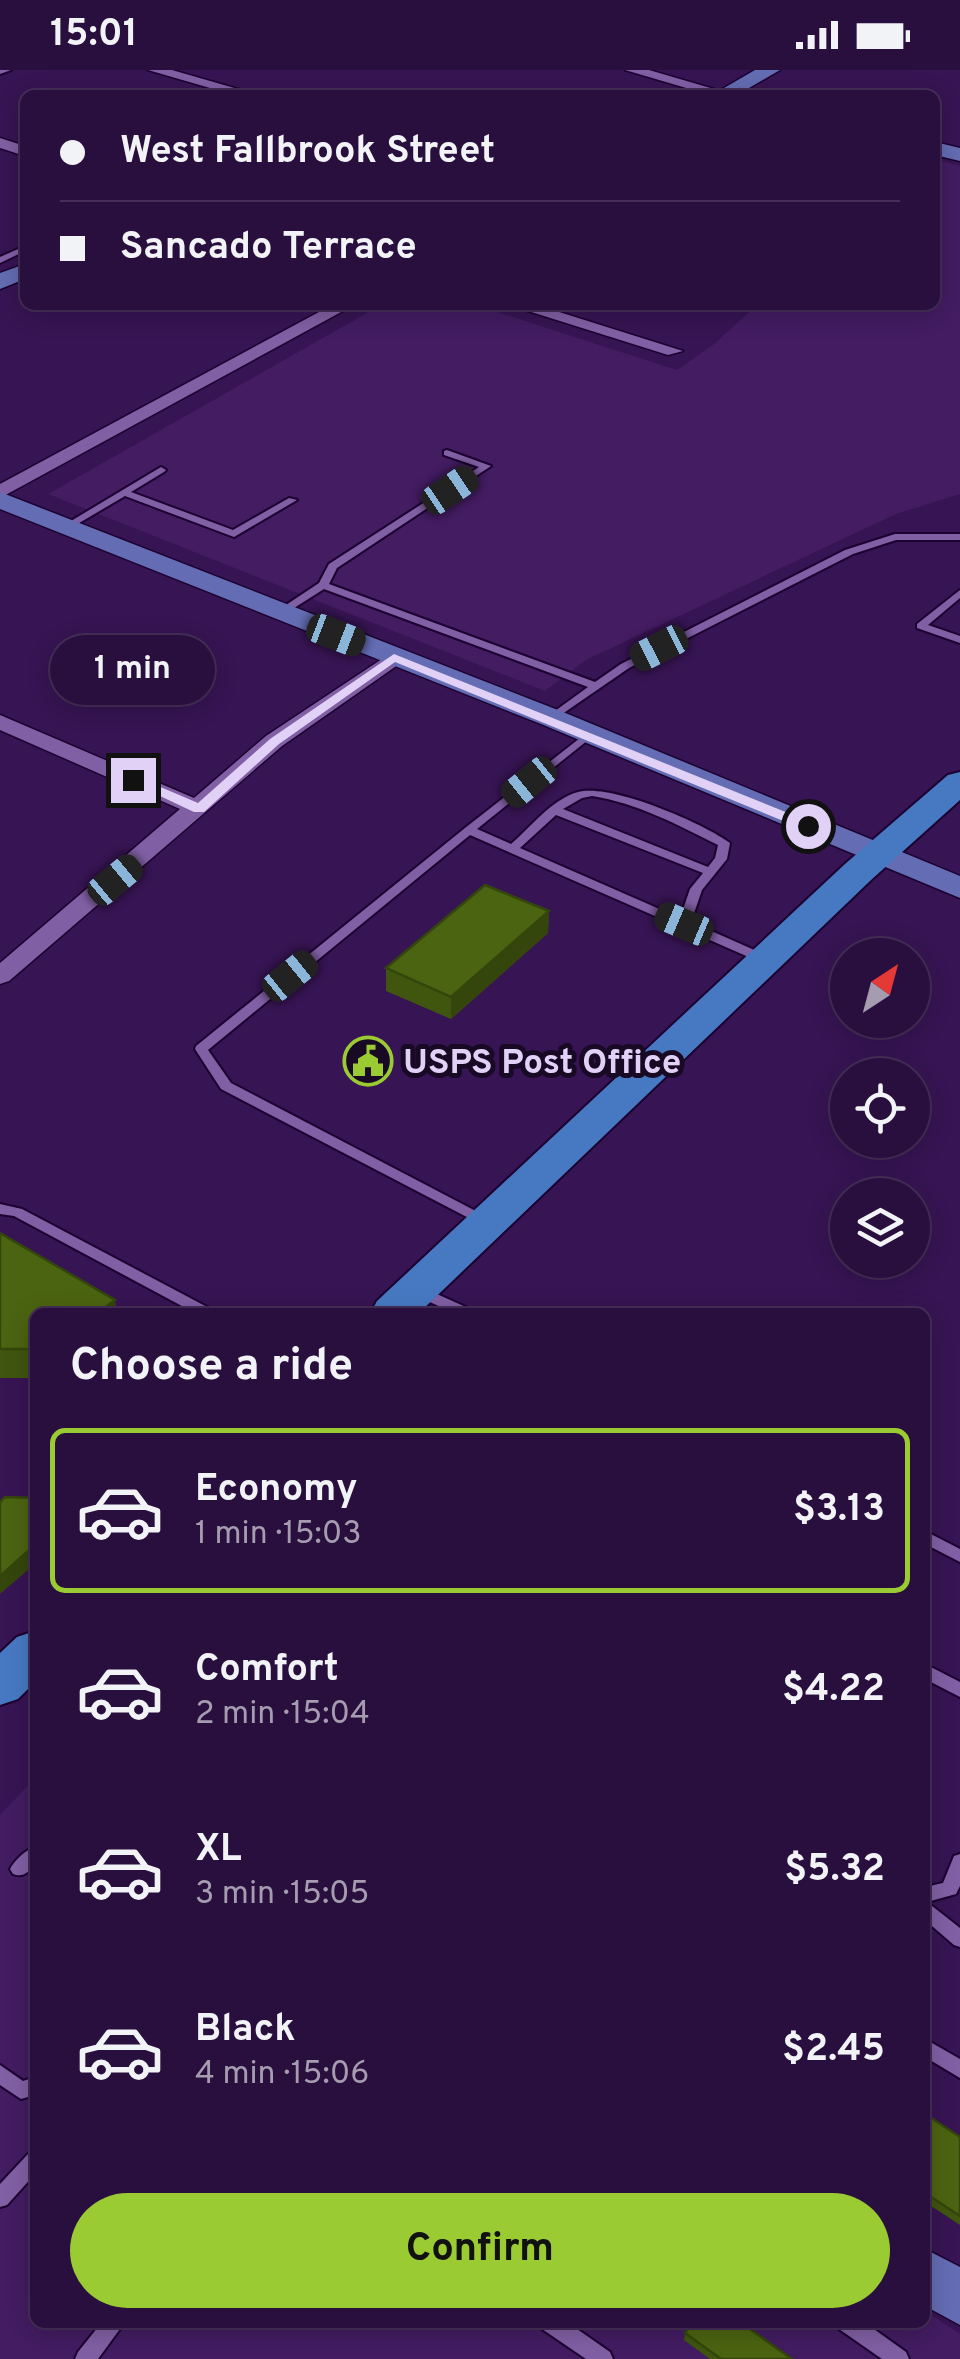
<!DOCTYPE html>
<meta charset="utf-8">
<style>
:root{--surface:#290f3e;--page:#351d49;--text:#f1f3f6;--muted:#a59cb0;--line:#452f58;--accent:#9bcb33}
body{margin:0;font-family:Overpass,sans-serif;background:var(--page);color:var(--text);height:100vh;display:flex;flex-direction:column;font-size:38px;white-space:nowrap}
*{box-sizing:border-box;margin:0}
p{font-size:32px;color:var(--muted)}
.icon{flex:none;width:55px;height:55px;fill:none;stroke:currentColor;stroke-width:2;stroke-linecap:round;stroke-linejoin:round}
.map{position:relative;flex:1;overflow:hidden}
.details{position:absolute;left:30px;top:1238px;width:900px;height:1020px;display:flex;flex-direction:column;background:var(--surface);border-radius:15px;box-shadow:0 5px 25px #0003,0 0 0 2px var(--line)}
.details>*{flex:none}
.top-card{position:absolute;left:20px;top:20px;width:920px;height:220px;border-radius:15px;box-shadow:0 5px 25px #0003,0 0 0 2px var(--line);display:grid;align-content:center;height:220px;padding:0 40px;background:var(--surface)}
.needle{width:65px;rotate:36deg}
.controls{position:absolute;left:830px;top:868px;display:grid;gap:20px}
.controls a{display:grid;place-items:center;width:100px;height:100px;border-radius:50%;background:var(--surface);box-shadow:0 5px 25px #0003,0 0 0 2px var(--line);font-size:50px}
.end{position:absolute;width:45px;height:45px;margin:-22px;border:12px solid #e2d1f7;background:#111;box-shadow:0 0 0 5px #111}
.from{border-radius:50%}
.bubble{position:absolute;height:70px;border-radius:35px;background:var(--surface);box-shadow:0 5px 25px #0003,0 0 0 2px var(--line);font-size:32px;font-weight:700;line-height:70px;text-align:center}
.car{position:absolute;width:30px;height:60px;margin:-30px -15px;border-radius:12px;box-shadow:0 0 8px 2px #0007;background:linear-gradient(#222 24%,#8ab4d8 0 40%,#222 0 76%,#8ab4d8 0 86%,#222 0)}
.top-card b{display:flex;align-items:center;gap:35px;height:95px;font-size:38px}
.top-card b+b{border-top:2px solid var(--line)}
.top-card i{width:25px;height:25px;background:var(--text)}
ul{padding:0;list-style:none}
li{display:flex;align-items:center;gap:30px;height:165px;margin:0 20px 15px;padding:0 20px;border:5px solid transparent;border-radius:15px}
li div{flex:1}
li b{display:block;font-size:38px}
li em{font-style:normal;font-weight:700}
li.active{border-color:var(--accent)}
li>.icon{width:90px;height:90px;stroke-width:1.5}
h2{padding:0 40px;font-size:45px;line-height:120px}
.primary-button{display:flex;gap:20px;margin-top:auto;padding:20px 40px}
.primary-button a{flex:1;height:115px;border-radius:60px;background:var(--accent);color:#111;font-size:40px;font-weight:700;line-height:115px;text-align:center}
.status{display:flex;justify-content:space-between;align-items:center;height:70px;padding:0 50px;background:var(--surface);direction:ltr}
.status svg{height:28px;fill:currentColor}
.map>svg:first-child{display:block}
.built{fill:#431c62}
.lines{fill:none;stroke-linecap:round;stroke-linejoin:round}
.lane-casing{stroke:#1c0230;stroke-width:4}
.street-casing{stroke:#1c0230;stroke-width:3}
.secondary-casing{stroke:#1c0230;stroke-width:3}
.primary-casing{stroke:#1c0230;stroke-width:4}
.lane{fill:#815fa4;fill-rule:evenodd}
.street{fill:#815fa4;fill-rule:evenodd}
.secondary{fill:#646cb3;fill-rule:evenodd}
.primary{fill:#4779c2;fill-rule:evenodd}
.wall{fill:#40560f}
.shaded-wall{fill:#34460c}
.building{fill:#4b6411;stroke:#34460c;stroke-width:2.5}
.route{fill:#e2d1f7}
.labels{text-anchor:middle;stroke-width:10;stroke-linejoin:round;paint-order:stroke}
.poi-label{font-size:35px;font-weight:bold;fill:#e2d1f7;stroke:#180a25;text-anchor:start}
</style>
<div class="status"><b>15:01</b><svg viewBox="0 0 49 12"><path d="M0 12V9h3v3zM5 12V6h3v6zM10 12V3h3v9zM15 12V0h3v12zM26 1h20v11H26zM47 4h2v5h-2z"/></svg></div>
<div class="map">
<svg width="960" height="2289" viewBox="0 0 960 2289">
<rect width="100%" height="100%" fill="#371453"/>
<g class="built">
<polygon points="935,89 960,96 960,424 896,444 586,590 545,621 48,424 381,235 475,235 677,300 714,274 757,235 935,235"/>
<polygon points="35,1708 35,2252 925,2252 925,2241 960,2264 960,2289 0,2289 0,1745"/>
</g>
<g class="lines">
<g class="lane-casing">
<g id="lane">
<polygon points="0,0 11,0 0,4"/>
<polygon points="25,176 25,181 0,193 0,187"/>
<polygon points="447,380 491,396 337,498 329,514 595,612 621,594 845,480 895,464 960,464 960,470 896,470 853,484 629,598 552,651 547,648 548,646 588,617 324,519 283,545 279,546 274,543 319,513 329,494 479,397 444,385 444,381"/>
<polygon points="161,397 166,400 164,402 131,422 233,460 289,428 297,430 234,467 125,426 69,459 61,457"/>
<polygon points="960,520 960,528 928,555 960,566 960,573 917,558 917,554"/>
<path d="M589,661l6,3 -2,2 -116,93 34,15c20,-17 41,-45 67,-52 33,-9 125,31 152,51l-3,16 -25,31 -11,32 77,34 2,3 -2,3h-8l-290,-127 -262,215 23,33 260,136 2,3 -7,5 -265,-138 -26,-40 1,-3 269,-218zM592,726c45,7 86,29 126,49l-3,13 -7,9 -145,-58 19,-11zM556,745l147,58 -13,16 -10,29 -160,-70z"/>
<polygon points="0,1134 22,1139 209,1238 211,1242 193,1242 14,1146 0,1144"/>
<polygon points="419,1216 468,1238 470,1242 452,1242 414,1225 412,1221"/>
<polygon points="925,1461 960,1479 960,1492 925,1474"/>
<polygon points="925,1594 960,1612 960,1627 925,1609"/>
<path d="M35,1777v18c-7,7 -12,13 -22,9l-3,-5c5,-9 15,-19 25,-22z"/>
<polygon points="960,1784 960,1816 956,1824 927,1832 960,1858 960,1877 954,1875 925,1850 925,1817 943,1813 954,1786"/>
<polygon points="925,1969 960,1989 960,2008 925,1987"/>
<polygon points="0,1995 23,2011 35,2007 35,2025 21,2029 0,2015"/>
<polygon points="35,2081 35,2104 7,2135 0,2137 0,2114 28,2084"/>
<polygon points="102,2252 125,2252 98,2289 75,2289 78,2282"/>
<polygon points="539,2252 567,2252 610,2282 613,2289 586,2289 542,2259"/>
<polygon points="836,2252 864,2252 906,2282 909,2289 882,2289 839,2259"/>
</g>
</g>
<g class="street-casing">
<g id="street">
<polygon points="148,0 172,0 259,25 234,25"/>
<polygon points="625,0 649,0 731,24 710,25"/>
<polygon points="0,68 25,76 25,86 0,78"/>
<polygon points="332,235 354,235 0,428 0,414"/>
<polygon points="509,235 537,235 683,281 668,285"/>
<polygon points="394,581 405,587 402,592 282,676 9,911 0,914 0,893 180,739 0,660 0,645 194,728 266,666"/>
</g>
</g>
<g class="secondary-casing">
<g id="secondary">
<polygon points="755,0 780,0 737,25 712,25"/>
<polygon points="935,72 960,78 960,91 935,85"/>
<polygon points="25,194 25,209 0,219 0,203"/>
<polygon points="0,422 563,642 960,806 960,828 541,654 0,439"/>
<polygon points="925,2179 960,2197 960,2255 925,2236"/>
</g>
</g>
<g class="primary-casing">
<g id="primary">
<polygon points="960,702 960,730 871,810 420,1242 371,1242 377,1231 845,794 948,705"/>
<polygon points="35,1561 35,1612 18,1629 0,1635 0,1583 17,1567"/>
</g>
</g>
<use href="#lane" class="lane"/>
<use href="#street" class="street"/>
<use href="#secondary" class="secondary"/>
<use href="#primary" class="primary"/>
</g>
<g class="wall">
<polygon points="549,841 548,863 451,949 386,921 386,898"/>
<polygon points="0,1163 115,1230 116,1242 35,1242 35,1308 0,1308"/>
<polygon points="925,2031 931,2035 927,2045 960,2067 960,2155 925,2132"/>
<polygon points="685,2263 792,2289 710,2289 684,2270"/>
</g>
<g class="shaded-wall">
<polygon points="549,841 548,863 451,949 451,927"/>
<polygon points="115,1230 116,1242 99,1242"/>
<polygon points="35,1475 35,1494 0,1524 0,1506"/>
</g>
<g class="building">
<polygon points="485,815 549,841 451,927 386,898"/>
<polygon points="0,1163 115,1230 99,1242 35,1242 35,1279 0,1279"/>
<polygon points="5,1427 35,1428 35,1475 0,1506 0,1432"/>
<polygon points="925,2031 931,2035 925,2043"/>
<polygon points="925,2044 960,2067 960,2146 925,2123"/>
<polygon points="692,2252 740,2252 792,2289 721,2289 685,2263"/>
</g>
<polygon class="route" points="394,584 813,753 815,756 803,759 395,592 279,674 204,742 194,742 126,710 137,707 198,733 270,669"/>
<defs>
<g id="civic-ring" transform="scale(2.5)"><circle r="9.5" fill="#180a25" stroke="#9bcb33" stroke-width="1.5"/><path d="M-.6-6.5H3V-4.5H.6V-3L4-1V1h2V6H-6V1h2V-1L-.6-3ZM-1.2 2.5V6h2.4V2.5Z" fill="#9bcb33"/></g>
</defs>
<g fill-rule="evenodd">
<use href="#civic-ring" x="368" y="991"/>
</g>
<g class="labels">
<g class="poi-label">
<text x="403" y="1003">USPS Post Office</text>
</g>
</g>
</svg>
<div class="controls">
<a><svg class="needle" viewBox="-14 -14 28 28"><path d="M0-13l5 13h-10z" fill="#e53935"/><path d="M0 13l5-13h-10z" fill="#a59cb0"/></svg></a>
<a><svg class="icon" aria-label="locate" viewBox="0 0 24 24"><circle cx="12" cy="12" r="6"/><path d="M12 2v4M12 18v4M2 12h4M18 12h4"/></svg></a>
<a><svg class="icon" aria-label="layers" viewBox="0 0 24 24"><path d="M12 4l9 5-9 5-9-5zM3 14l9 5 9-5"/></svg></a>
</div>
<i class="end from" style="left:808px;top:756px"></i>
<i class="end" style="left:133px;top:710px"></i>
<div class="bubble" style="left:50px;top:565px;width:165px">1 min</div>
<i class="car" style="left:450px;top:420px;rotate:56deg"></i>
<i class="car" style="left:336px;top:565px;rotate:111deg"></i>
<i class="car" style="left:659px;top:578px;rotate:243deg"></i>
<i class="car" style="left:529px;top:712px;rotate:231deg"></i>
<i class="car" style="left:115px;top:810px;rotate:50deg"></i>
<i class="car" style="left:684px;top:854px;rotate:293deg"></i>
<i class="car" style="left:290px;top:906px;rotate:51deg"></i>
<div class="top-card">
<b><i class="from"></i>West Fallbrook Street</b>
<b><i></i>Sancado Terrace</b>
</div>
<section class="details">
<h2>Choose a ride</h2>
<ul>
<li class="active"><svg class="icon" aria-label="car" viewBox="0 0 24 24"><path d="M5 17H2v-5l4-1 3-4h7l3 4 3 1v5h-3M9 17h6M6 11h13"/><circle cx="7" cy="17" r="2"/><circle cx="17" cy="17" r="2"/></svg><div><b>Economy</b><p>1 min · 15:03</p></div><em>$3.13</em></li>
<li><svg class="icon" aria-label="car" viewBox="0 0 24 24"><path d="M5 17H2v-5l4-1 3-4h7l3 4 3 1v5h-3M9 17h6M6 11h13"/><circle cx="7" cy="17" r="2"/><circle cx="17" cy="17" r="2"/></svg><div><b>Comfort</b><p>2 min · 15:04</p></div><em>$4.22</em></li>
<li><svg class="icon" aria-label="car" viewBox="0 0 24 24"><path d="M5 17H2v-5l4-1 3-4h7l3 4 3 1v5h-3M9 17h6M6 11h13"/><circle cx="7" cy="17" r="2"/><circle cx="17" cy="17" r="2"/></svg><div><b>XL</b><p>3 min · 15:05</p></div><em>$5.32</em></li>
<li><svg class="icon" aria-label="car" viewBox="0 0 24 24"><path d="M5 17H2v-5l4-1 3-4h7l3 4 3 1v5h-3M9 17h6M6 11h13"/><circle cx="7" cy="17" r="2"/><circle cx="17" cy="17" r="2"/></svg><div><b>Black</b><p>4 min · 15:06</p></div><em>$2.45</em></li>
</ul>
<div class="primary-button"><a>Confirm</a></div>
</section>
</div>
